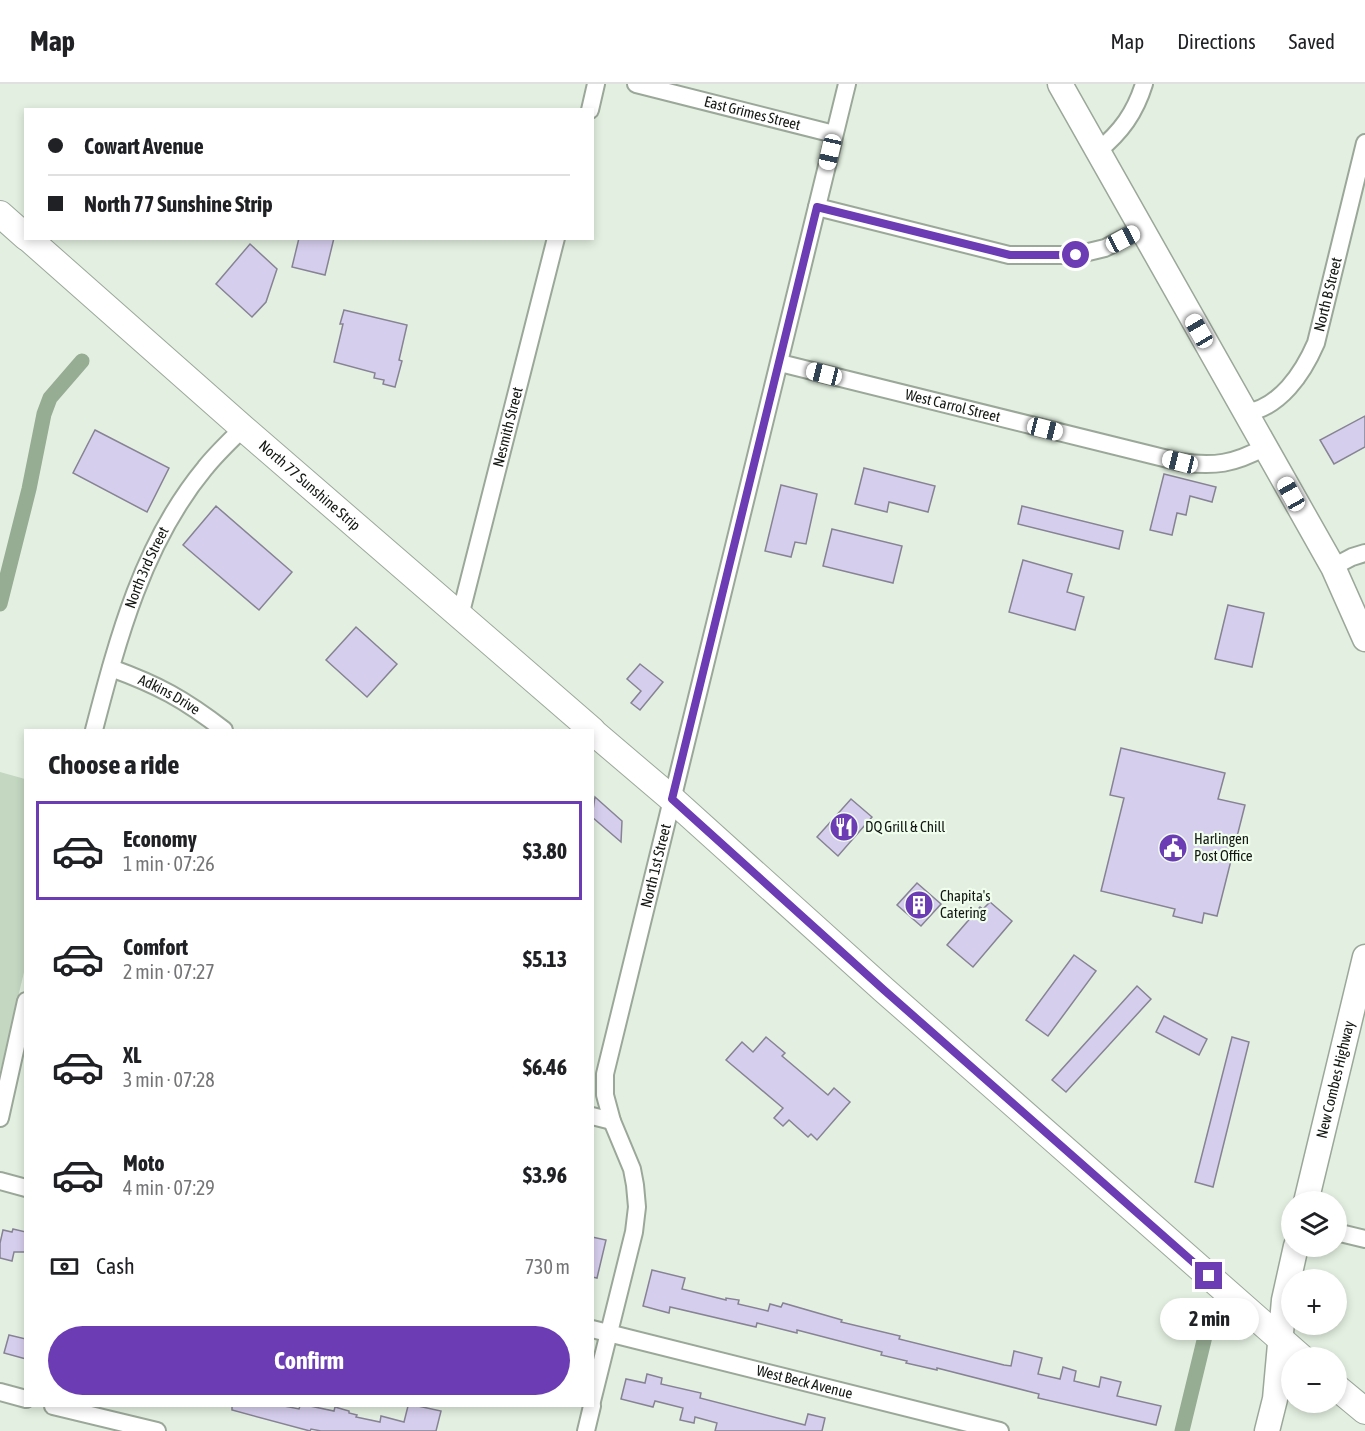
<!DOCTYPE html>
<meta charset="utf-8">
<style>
:root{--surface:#fff;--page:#f6f6f6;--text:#202124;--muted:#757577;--line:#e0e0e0;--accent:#6b3cb4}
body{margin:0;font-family:"Asap Condensed",sans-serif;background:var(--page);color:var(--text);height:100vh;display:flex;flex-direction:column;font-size:22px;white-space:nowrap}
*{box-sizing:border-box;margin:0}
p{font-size:20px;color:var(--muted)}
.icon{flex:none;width:33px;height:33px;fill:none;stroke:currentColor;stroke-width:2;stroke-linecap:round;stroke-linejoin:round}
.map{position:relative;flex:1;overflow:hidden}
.sheet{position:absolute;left:24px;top:645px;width:570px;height:678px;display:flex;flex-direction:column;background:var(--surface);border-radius:0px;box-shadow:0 3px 9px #0003}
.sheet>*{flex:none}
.top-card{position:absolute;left:24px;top:24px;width:570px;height:132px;border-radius:0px;box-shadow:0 3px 9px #0003;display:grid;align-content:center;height:132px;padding:0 24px;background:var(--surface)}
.buttons{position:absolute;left:1281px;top:1107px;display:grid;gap:12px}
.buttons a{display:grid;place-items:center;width:66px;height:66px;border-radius:50%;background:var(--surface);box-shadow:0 3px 9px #0003;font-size:30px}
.end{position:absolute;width:27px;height:27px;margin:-14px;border:8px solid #6b3cb4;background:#fff;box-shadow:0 0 0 3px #fff}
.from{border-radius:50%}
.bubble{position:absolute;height:42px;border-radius:21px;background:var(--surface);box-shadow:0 3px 9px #0003;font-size:20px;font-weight:700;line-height:42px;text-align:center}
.car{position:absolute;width:18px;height:36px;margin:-18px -9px;border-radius:8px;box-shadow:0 0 4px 2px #0007;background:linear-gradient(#fff 24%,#345 0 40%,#fff 0 76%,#345 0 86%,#fff 0)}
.top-card b{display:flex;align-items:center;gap:21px;height:57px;font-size:22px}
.top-card b+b{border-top:2px solid var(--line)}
.top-card i{width:15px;height:15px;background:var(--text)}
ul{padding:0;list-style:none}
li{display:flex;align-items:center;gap:18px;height:99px;margin:0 12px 9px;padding:0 12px;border:3px solid transparent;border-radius:0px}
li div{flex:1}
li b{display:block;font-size:22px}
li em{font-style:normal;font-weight:700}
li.current{border-color:var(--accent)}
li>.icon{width:54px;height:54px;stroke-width:1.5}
h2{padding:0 24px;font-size:27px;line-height:72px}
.pay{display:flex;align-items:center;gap:15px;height:66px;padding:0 24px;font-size:22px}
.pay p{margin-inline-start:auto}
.cta{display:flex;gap:12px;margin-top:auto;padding:12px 24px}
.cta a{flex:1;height:69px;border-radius:36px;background:var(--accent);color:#fff;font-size:24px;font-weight:700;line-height:69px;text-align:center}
header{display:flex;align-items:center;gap:36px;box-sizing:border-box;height:84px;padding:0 30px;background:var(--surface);border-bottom:2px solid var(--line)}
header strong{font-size:28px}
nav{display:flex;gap:33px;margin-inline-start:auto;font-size:21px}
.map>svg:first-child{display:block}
.green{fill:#c3d7c1}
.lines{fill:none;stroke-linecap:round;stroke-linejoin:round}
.canal{stroke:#96ac93;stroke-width:15}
.building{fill:#d6ceed;stroke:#878394;stroke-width:1.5}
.street-casing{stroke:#9ba899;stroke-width:20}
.secondary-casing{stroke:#9ba899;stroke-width:27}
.primary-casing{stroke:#9ba899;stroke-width:28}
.street{stroke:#fff;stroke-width:16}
.secondary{stroke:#fff;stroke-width:24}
.primary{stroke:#fff;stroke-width:26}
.route{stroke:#6b3cb4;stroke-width:8}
.labels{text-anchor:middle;stroke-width:4.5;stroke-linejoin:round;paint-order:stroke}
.street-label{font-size:15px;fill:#141813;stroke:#f0feee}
.poi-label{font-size:15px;fill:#141813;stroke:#f0feee;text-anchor:start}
</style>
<header>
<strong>Map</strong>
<nav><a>Map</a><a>Directions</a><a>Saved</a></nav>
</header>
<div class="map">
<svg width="1365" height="1347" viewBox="0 0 1365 1347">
<rect width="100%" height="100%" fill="#e3f0e1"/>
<polygon class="green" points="0,688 25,695 25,884 0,989"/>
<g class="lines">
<g class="canal">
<polyline points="0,520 29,405 44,330 50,314 82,277"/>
<polyline points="1182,1347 1208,1240"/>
</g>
</g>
<g class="building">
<polygon points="299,154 334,154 325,191 292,183"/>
<polygon points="250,160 277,185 266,218 252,233 216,200"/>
<polygon points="344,226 407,241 399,276 402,277 395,303 383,300 384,296 374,294 375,289 334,278 343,240 340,240"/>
<polygon points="1365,332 1365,363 1334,380 1320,356"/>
<polygon points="95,346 169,384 147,428 73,389"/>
<polygon points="864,384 935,402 928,428 889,418 887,428 855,420"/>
<polygon points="1164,390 1216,403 1212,418 1190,412 1186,431 1177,429 1172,451 1150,446"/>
<polygon points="781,401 817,410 806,460 795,458 791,473 765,467"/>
<polygon points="216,422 292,488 259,526 183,461"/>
<polygon points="1022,422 1123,447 1119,465 1018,440"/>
<polygon points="832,445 902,462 893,499 823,482"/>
<polygon points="1023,476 1072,490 1067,508 1084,513 1075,546 1009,528"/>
<polygon points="1228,521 1264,529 1252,583 1215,575"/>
<polygon points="356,543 397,580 367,613 326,576"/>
<polygon points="640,580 663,598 640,626 631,619 641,607 627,595"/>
<polygon points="1121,664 1225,689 1218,715 1245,721 1217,832 1204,829 1202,839 1173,832 1175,825 1101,807 1124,714 1110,711"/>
<polygon points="595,713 622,737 621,758 592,733"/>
<polygon points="851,715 872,733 838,772 817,753"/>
<polygon points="917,799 941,820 921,842 897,821"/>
<polygon points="990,818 1012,837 973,883 947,861 980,823 983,825"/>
<polygon points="1074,871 1096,887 1048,952 1026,936"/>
<polygon points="1137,902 1151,915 1066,1008 1052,996"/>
<polygon points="1164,932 1207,955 1199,971 1156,948"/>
<polygon points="766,953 785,969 782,972 828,1011 834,1004 850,1018 817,1056 811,1050 808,1053 789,1036 783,1042 774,1034 783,1024 726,976 742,958 753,968"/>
<polygon points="1232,953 1249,958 1213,1103 1195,1098"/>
<polygon points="13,1145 26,1148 26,1168 14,1168 12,1177 0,1174 0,1159 3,1146 12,1148"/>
<polygon points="592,1153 606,1156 597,1194 592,1193"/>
<polygon points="652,1186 685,1194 682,1205 726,1216 726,1214 739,1216 738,1220 768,1227 770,1220 781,1223 783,1219 842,1236 841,1238 900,1252 899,1255 1004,1281 1011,1282 1014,1267 1042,1274 1038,1290 1060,1295 1063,1283 1076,1287 1074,1297 1099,1303 1101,1293 1121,1298 1117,1312 1161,1322 1156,1341 1038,1314 1039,1310 937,1284 937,1286 906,1279 907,1277 881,1271 882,1268 797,1246 797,1249 757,1239 756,1243 670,1223 669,1229 643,1222"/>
<polygon points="9,1251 26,1255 26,1275 4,1269"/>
<polygon points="647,1290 662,1294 661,1300 701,1309 700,1314 805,1341 808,1330 825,1334 822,1347 715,1347 717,1339 695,1333 694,1339 680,1336 683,1324 655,1317 653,1323 621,1315 626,1295 645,1299"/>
<polygon points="232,1322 284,1322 299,1325 300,1322 310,1322 334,1327 335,1323 349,1327 349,1329 357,1331 356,1333 380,1338 381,1332 404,1338 408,1322 418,1322 441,1327 436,1347 321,1347 311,1345 310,1347 232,1326"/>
</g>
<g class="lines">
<g class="street-casing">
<g id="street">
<path id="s1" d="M636,0l198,50"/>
<polyline points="590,26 596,0"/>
<path d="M1098,67c23,-19 37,-38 46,-67"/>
<polyline points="817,123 1009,171 1076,171 1105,164 1141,145"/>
<path id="s2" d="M780,279l400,99c34,5 54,2 85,-15"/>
<path id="s3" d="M1245,329c35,-5 58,-40 71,-70l49,-200"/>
<polyline points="1333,483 1352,473 1365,469"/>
<path id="s4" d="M460,532l96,-378"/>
<path id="s5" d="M111,584c47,17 73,31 113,62"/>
<path id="s6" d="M94,646c24,-92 49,-187 111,-262 11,-14 25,-27 38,-40"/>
<polyline points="592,1032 612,1037"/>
<polyline points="0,1034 26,917"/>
<polyline points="0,1097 26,1104"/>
<polyline points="1336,1148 1365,1155"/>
<path id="s7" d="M592,1245l408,102"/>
<polyline points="0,1308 26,1315"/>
<path id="s8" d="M592,1317l42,-169 3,-25 -2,-22 -3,-16 -20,-48 -7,-26v-21l242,-990"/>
<polyline points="53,1322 157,1347"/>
<polyline points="586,1347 592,1322"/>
</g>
</g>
<g class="secondary-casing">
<g id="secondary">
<polyline points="1060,0 1333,483 1365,555"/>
<path id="s9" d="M1306,1118l59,-245"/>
<polyline points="1267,1347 1275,1315 1284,1216 1296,1162"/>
</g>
</g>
<g class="primary-casing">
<g id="primary">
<polyline points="0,130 26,153"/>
<path id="s10" d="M28,154l215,190 349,302"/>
<polyline points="592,647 672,715 884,906 1302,1274"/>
<polyline points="1336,1303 1365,1327"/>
</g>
</g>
<use href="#street" class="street"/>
<use href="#secondary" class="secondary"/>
<use href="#primary" class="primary"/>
</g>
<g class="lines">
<polyline class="route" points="1076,171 1010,171 817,123 672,715 884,906 1209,1192"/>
</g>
<defs>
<g id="restaurant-disc" transform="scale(1.5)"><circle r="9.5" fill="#6b3cb4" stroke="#f0feee"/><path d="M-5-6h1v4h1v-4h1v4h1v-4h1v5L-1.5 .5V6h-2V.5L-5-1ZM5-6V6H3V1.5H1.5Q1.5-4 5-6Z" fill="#fff"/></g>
<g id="civic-disc" transform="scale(1.5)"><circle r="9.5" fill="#6b3cb4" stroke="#f0feee"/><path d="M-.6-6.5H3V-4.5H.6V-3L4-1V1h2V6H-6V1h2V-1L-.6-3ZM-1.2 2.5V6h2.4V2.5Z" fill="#fff"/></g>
<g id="building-disc" transform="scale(1.5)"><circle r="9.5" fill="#6b3cb4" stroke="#f0feee"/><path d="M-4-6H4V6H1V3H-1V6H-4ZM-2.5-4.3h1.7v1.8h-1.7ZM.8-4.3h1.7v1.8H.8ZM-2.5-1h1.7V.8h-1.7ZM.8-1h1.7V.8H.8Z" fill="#fff"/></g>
</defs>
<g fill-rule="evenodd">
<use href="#restaurant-disc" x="844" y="743"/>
<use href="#civic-disc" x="1173" y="764"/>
<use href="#building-disc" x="919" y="821"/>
</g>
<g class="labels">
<g class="street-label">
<text dy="5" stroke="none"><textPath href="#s1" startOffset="120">East Grimes Street</textPath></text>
<text dy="5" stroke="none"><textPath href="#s3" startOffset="154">North B Street</textPath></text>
<text dy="5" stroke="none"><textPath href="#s2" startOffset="178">West Carrol Street</textPath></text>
<text dy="5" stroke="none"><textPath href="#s4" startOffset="195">Nesmith Street</textPath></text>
<text dy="5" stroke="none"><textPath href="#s10" startOffset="375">North 77 Sunshine Strip</textPath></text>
<text dy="5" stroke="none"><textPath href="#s6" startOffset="171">North 3rd Street</textPath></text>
<text dy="5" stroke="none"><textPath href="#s5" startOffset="64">Adkins Drive</textPath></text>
<text dy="5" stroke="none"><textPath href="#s8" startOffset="552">North 1st Street</textPath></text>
<text dy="5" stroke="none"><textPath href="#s9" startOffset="126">New Combes Highway</textPath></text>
<text dy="5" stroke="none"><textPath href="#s7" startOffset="219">West Beck Avenue</textPath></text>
</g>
<g class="poi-label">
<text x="865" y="748">DQ Grill &amp; Chill</text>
<text x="1194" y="760">Harlingen<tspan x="1194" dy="17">Post Office</tspan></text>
<text x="940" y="817">Chapita's<tspan x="940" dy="17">Catering</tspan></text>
</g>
</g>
</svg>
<div class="buttons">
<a><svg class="icon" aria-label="layers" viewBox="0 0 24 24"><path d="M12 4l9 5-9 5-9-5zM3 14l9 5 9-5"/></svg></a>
<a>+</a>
<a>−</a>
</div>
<i class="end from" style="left:1076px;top:171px"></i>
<i class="end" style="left:1209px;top:1192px"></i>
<div class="bubble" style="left:1160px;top:1214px;width:99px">2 min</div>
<i class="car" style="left:830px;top:68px;rotate:193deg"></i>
<i class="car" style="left:1123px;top:155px;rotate:62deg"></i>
<i class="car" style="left:1199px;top:247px;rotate:330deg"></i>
<i class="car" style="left:824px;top:290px;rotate:284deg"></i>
<i class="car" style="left:1045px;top:345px;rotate:104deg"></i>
<i class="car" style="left:1180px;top:378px;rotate:284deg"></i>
<i class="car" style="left:1291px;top:410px;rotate:331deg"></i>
<div class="top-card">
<b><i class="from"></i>Cowart Avenue</b>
<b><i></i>North 77 Sunshine Strip</b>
</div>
<section class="sheet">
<h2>Choose a ride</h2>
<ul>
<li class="current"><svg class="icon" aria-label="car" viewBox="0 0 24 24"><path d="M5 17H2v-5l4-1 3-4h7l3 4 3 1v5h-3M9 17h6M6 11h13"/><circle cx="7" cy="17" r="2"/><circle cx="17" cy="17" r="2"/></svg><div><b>Economy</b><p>1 min · 07:26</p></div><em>$3.80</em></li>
<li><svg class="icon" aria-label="car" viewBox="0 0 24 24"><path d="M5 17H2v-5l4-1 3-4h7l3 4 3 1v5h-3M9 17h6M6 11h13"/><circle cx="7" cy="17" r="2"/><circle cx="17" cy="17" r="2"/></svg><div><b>Comfort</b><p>2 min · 07:27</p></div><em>$5.13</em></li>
<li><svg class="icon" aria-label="car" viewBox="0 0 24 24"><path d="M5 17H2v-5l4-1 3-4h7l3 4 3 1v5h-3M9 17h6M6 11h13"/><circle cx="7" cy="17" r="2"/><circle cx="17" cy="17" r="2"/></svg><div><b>XL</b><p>3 min · 07:28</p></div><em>$6.46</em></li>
<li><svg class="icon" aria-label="car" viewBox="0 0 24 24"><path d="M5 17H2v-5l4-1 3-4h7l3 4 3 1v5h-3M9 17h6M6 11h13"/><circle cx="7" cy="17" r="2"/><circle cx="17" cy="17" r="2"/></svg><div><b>Moto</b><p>4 min · 07:29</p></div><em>$3.96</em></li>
</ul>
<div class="pay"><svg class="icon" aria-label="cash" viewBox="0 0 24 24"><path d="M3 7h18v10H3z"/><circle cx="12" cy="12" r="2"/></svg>Cash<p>730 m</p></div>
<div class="cta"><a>Confirm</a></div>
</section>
</div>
